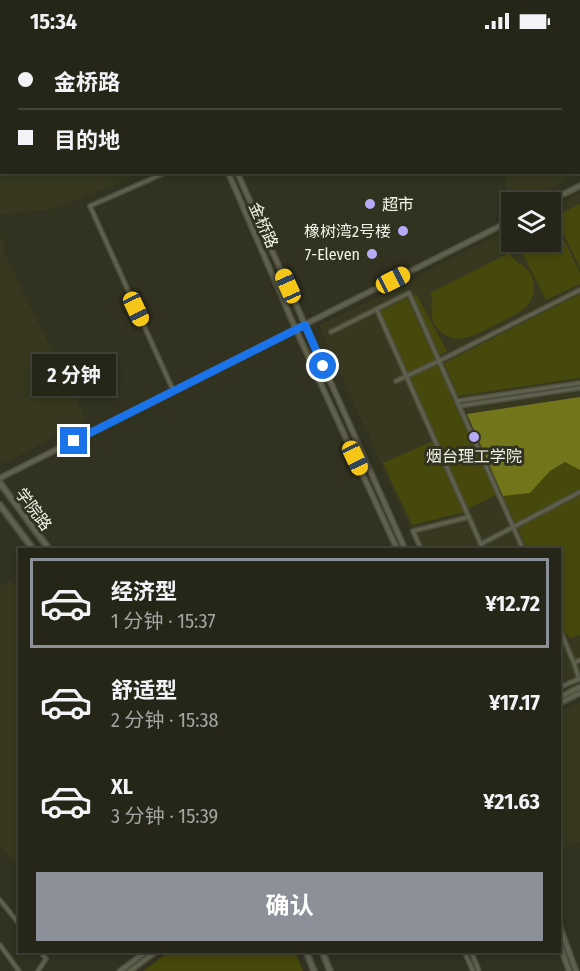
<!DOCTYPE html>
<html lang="zh">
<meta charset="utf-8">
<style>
:root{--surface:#252618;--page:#313225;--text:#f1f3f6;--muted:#a3a5a2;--line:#424337;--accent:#8c9099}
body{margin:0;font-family:"Fira Sans Condensed","Noto Sans SC",sans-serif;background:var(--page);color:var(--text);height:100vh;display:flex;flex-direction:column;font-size:22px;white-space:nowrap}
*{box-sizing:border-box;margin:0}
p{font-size:20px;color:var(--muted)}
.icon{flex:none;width:33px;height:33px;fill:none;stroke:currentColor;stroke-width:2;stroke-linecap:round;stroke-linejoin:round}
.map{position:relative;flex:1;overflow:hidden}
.side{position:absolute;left:18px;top:506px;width:543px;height:405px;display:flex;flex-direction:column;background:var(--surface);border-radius:0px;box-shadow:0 3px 9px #0003,0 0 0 2px var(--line)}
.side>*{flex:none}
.banner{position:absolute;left:0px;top:0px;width:580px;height:132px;box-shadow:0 3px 9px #0003,0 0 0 2px var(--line);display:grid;align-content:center;height:132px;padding:0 18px;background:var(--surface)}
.controls{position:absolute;left:501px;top:150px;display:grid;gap:12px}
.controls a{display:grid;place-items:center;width:60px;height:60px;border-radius:0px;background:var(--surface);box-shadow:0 3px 9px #0003,0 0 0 2px var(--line);font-size:30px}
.end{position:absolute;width:27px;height:27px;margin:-14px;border:8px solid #1a73e8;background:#fff;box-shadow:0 0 0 3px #fff}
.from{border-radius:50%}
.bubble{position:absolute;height:42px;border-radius:0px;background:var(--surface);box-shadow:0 3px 9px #0003,0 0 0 2px var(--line);font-size:20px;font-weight:700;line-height:42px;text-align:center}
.car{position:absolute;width:18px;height:36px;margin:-18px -9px;border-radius:8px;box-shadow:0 0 4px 2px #0007;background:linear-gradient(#f5c518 24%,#345 0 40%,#f5c518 0 76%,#345 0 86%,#f5c518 0)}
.banner b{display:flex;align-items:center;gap:21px;height:57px;font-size:22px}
.banner b+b{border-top:2px solid var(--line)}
.banner i{width:15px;height:15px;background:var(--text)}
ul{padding:10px 0 0;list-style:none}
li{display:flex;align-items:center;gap:18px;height:90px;margin:0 12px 9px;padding:0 6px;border:3px solid transparent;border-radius:0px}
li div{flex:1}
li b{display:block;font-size:22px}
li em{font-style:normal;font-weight:700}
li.on{border-color:var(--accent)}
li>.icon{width:54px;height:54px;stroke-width:1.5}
.primary-button{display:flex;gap:12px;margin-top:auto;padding:12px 18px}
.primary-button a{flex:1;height:69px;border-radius:0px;background:var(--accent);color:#fff;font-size:24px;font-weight:700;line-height:69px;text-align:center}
.status{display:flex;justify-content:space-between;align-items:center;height:42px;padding:0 30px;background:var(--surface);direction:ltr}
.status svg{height:16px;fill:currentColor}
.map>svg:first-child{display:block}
.built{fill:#37381f}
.green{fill:#47480c}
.water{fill:#73751b}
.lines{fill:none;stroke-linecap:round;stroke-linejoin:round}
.minor-casing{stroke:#4d4e3e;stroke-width:6}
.tertiary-casing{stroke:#4d4e3e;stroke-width:7}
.secondary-casing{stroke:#4d4e3e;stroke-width:8}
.minor{stroke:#60614d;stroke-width:3}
.tertiary{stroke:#60614d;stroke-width:4}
.secondary{stroke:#60614d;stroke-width:4.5}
.route{stroke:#1a73e8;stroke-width:8}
.poi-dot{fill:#b7abf8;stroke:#313220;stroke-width:2}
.labels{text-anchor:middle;stroke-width:6;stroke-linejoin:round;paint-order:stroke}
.poi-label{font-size:16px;fill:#f2f3e8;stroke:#313220;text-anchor:end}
.street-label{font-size:16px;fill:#f2f3e8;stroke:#313220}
</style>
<div class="status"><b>15:34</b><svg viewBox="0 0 49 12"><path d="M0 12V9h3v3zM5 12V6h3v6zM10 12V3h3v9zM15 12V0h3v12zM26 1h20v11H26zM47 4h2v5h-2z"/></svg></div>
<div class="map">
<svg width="580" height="929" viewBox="0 0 580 929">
<rect width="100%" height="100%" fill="#313220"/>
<g class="built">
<polygon points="478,0 580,0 580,132 524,160 512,160 511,167 506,169 507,152 504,131 579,130 579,2"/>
<polygon points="1,2 2,130 141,131 102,148 52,167 0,172"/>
<polygon points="580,151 580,642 560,652 560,507 419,507 319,283 370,259 511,186 512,200 550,200 551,166"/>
<polygon points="0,192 4,201 5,212 86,378 9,419 0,422"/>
<polygon points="10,537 20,550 19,828 0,802 0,545"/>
<polygon points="580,660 580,800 560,808 560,670"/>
</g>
<g class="green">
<polygon points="580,162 580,226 555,174"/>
<polygon points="553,175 580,231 580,242 546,258 517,200 550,200 551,177"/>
<path d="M509,211c7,12 21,13 24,27 3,9 0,19 -6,26 -6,7 -52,30 -61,32 -9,2 -19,0 -26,-7 -15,-13 -3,-25 -10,-38z"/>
<polygon points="416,252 447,309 439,313 413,254"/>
<polygon points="580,252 580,336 458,354 444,321"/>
<polygon points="407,256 436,319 407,332 380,269"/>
<polygon points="437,322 496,453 467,467 409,336"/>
<polygon points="433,399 464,470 412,483 383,421"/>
<polygon points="565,420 580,428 580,448 515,482 503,454 530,451 550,429"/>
<polygon points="580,453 580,593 572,596 565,592 560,580 560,507 527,507 518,486"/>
<polygon points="170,909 295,909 303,929 143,929"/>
</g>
<polygon class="water" points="580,355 580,428 565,420 550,429 530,451 503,454 467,372"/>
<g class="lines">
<g class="minor-casing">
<g id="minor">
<polyline points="167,130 90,164 173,348"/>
<polyline points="377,268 483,507"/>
<polyline points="331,290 409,251 439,319 396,339"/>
<polyline points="457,359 580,341"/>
<polyline points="459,364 580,346"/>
<polyline points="481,502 580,450"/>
<polyline points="421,507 413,489 469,475"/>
<polyline points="523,507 439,319 580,248"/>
<polyline points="560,588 574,621 580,618"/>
<polyline points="560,645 579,637 574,621"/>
<polyline points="0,858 20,883"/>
<polyline points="0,903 19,929"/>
<polyline points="464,909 473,929"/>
<polyline points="471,909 479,929"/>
<polyline points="38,929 46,917 40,909"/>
</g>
</g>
<g class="tertiary-casing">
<g id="tertiary">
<polyline points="169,0 169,2"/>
<polyline points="178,0 179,2"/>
<polyline points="228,130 296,288 397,507"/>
<polyline points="237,130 405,507"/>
<polyline points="547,160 580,144"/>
<polyline points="0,436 512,178"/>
<polyline points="560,655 580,645"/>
<polyline points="560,661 580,651"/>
<polyline points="560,885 576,929"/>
<polyline points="560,903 569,929"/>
<polyline points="120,929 147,909"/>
<polyline points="130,929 157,909"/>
</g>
</g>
<g class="secondary-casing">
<g id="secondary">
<polyline points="0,441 49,507"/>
<polyline points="0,463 33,507"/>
<polyline points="306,909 314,929"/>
<polyline points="322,909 330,929"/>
</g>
</g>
<use href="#minor" class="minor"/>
<use href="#tertiary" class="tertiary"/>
<use href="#secondary" class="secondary"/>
</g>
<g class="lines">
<polyline class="route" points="74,399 305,283 323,324"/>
</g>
<g class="poi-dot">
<circle cx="370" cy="162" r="6"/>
<circle cx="403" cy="189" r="6"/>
<circle cx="372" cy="212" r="6"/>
<circle cx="474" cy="395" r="6"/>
</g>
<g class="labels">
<g class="poi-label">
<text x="382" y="168" text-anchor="start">超市</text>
<text x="391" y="195">橡树湾2号楼</text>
<text x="360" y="218">7-Eleven</text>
<text x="474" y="420" text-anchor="middle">烟台理工学院</text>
</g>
<g class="street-label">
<text transform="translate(264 183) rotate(66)" y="6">金桥路</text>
<text transform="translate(34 467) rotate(53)" y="6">学院路</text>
</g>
</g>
</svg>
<div class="controls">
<a><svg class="icon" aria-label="layers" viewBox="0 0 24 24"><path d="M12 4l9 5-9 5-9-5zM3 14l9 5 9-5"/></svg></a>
</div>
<i class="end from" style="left:323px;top:324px"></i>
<i class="end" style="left:74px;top:399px"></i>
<div class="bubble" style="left:32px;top:312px;width:84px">2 分钟</div>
<i class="car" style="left:393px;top:238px;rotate:63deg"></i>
<i class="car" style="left:288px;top:244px;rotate:336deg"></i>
<i class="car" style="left:136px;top:267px;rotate:155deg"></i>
<i class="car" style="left:355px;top:416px;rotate:155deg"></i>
<div class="banner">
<b><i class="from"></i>金桥路</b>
<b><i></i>目的地</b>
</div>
<section class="side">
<ul>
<li class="on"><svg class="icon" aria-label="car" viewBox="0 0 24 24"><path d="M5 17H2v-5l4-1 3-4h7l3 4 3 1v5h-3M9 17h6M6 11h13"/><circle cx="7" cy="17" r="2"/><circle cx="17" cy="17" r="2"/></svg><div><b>经济型</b><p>1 分钟 · 15:37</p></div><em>¥12.72</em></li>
<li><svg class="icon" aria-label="car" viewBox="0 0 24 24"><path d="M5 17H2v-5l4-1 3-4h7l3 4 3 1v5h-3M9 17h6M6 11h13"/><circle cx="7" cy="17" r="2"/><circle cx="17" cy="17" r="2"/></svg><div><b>舒适型</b><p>2 分钟 · 15:38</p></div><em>¥17.17</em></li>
<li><svg class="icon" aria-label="car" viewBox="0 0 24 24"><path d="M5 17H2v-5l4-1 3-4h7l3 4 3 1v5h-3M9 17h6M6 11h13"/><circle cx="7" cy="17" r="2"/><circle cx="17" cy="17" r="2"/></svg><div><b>XL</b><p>3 分钟 · 15:39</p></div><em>¥21.63</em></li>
</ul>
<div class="primary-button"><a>确认</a></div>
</section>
</div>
